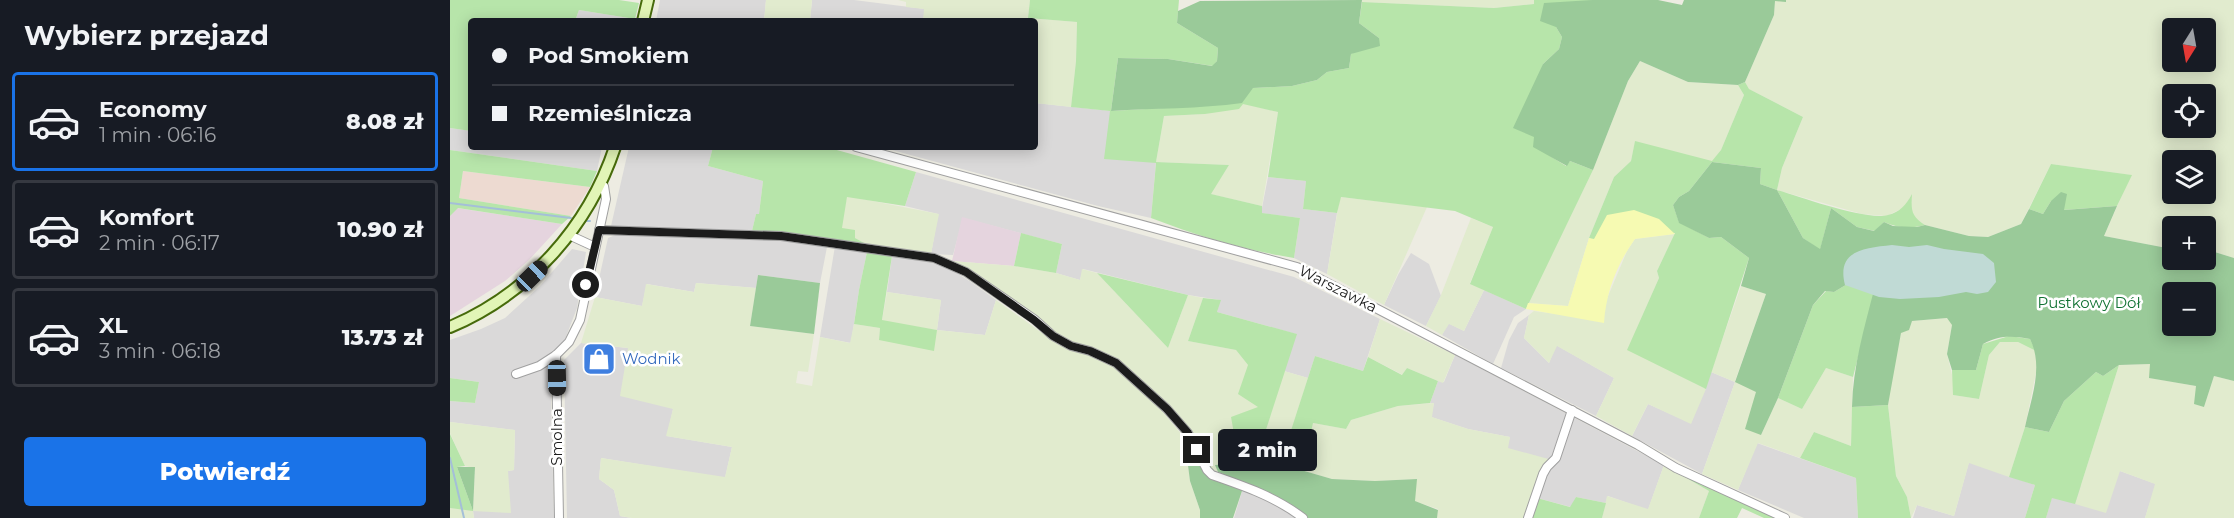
<!DOCTYPE html>
<html lang="pl">
<meta charset="utf-8">
<style>
:root{--surface:#171b24;--page:#242831;--text:#f1f3f6;--muted:#9ea1a6;--line:#363941;--accent:#1a73e8}
body{margin:0;font-family:Montserrat,sans-serif;background:var(--page);color:var(--text);height:100vh;display:flex;flex-direction:column;font-size:22px;white-space:nowrap}
*{box-sizing:border-box;margin:0}
p{font-size:20px;color:var(--muted)}
.icon{flex:none;width:33px;height:33px;fill:none;stroke:currentColor;stroke-width:2;stroke-linecap:round;stroke-linejoin:round}
.map{position:relative;flex:1;overflow:hidden}
.sheet{display:flex;flex-direction:column;background:var(--surface);width:450px}
.sheet>*{flex:none}
.top-card{position:absolute;left:18px;top:18px;width:570px;height:132px;border-radius:6px;box-shadow:0 3px 15px #0003;display:grid;align-content:center;height:132px;padding:0 24px;background:var(--surface)}
.needle{width:39px;rotate:191deg}
.tools{position:absolute;left:1712px;top:18px;display:grid;gap:12px}
.tools a{display:grid;place-items:center;width:54px;height:54px;border-radius:6px;background:var(--surface);box-shadow:0 3px 15px #0003;font-size:30px}
.end{position:absolute;width:27px;height:27px;margin:-14px;border:8px solid #1c1c1c;background:#fff;box-shadow:0 0 0 3px #fff}
.from{border-radius:50%}
.bubble{position:absolute;height:42px;border-radius:6px;background:var(--surface);box-shadow:0 3px 15px #0003;font-size:20px;font-weight:800;line-height:42px;text-align:center}
.car{position:absolute;width:18px;height:36px;margin:-18px -9px;border-radius:8px;box-shadow:0 0 4px 2px #0007;background:linear-gradient(#222 24%,#8ab4d8 0 40%,#222 0 76%,#8ab4d8 0 86%,#222 0)}
.top-card b{display:flex;align-items:center;gap:21px;height:57px;font-size:22px}
.top-card b+b{border-top:2px solid var(--line)}
.top-card i{width:15px;height:15px;background:var(--text)}
ul{padding:0;list-style:none}
li{display:flex;align-items:center;gap:18px;height:99px;margin:0 12px 9px;padding:0 12px;border:3px solid var(--line);border-radius:6px}
li div{flex:1}
li b{display:block;font-size:22px}
li em{font-style:normal;font-weight:800}
li.active{border-color:var(--accent)}
li>.icon{width:54px;height:54px;stroke-width:1.5}
h2{padding:0 24px;font-size:27px;line-height:72px}
.action{display:flex;gap:12px;margin-top:auto;padding:12px 24px}
.action a{flex:1;height:69px;border-radius:6px;background:var(--accent);color:#fff;font-size:24px;font-weight:800;line-height:69px;text-align:center}
main{display:flex;flex:1;min-height:0}
.map>svg:first-child{display:block}
.residential{fill:#dad9d9}
.commercial{fill:#eddad1}
.industrial{fill:#e5d4de}
.farmland{fill:#e1ebce;fill-rule:evenodd}
.grass{fill:#b7e5aa}
.forest{fill:#9aca99;fill-rule:evenodd}
.wetland{fill:#c0dad5}
.sand{fill:#f6fab2}
.lines{fill:none;stroke-linecap:round;stroke-linejoin:round}
.stream{stroke:#a4bfd8;stroke-width:2}
.street-casing{stroke:#a0a0a0;stroke-width:10}
.secondary-casing{stroke:#476b0b;stroke-width:14}
.street{stroke:#fff;stroke-width:8}
.secondary{stroke:#e2f5b7;stroke-width:10}
.route{stroke:#1c1c1c;stroke-width:8}
.labels{text-anchor:middle;stroke-width:5;stroke-linejoin:round;paint-order:stroke}
.street-label{font-size:15px;fill:#1c1c1c;stroke:#fff}
.park-label{font-size:15px;fill:#117233;stroke:#fff}
.shop-label{font-size:15px;fill:#366cbe;stroke:#fff;text-anchor:start}
</style>
<main>
<section class="sheet">
<h2>Wybierz przejazd</h2>
<ul>
<li class="active"><svg class="icon" aria-label="car" viewBox="0 0 24 24"><path d="M5 17H2v-5l4-1 3-4h7l3 4 3 1v5h-3M9 17h6M6 11h13"/><circle cx="7" cy="17" r="2"/><circle cx="17" cy="17" r="2"/></svg><div><b>Economy</b><p>1 min · 06:16</p></div><em>8.08 zł</em></li>
<li><svg class="icon" aria-label="car" viewBox="0 0 24 24"><path d="M5 17H2v-5l4-1 3-4h7l3 4 3 1v5h-3M9 17h6M6 11h13"/><circle cx="7" cy="17" r="2"/><circle cx="17" cy="17" r="2"/></svg><div><b>Komfort</b><p>2 min · 06:17</p></div><em>10.90 zł</em></li>
<li><svg class="icon" aria-label="car" viewBox="0 0 24 24"><path d="M5 17H2v-5l4-1 3-4h7l3 4 3 1v5h-3M9 17h6M6 11h13"/><circle cx="7" cy="17" r="2"/><circle cx="17" cy="17" r="2"/></svg><div><b>XL</b><p>3 min · 06:18</p></div><em>13.73 zł</em></li>
</ul>
<div class="action"><a>Potwierdź</a></div>
</section>
<div class="map">
<svg width="1784" height="518" viewBox="0 0 1784 518">
<rect width="100%" height="100%" fill="#edece2"/>
<g class="residential">
<polygon points="210,0 316,0 314,21 206,21"/>
<polygon points="362,0 404,0 475,9 473,21 360,21"/>
<polygon points="129,10 185,19 185,21 125,21"/>
<polygon points="585,103 661,111 706,162 701,218 648,206 431,147 585,147"/>
<polygon points="0,128 21,131 21,147 152,147 147,171 0,150"/>
<polygon points="179,147 263,147 258,166 313,181 309,214 306,214 302,231 161,226"/>
<polygon points="466,172 844,277 930,319 913,371 865,356 858,378 834,371 846,334 767,312 770,300 738,295 633,269 630,280 606,273 612,244 513,218 503,255 481,254 488,214 455,206"/>
<polygon points="818,177 856,181 853,209 887,213 877,274 844,258 850,218 811,213"/>
<polygon points="168,234 304,239 355,242 377,247 370,283 308,275 306,288 246,283 244,292 197,284 192,306 145,297 158,238"/>
<polygon points="385,246 417,252 409,290 401,343 370,337"/>
<polygon points="122,249 136,252 127,308 114,342 100,354 104,518 24,518 23,511 58,471 64,470 65,430 0,422 0,401 25,403 29,382 0,378 0,340 31,329 55,318 90,286"/>
<polygon points="961,253 979,264 991,296 976,326 934,305 948,275"/>
<polygon points="442,256 494,265 521,282 546,300 535,335 487,330 491,300 437,292"/>
<polygon points="1034,290 1076,309 1064,317 1043,364 992,335 998,323 1014,331"/>
<polygon points="1079,315 1074,338 1099,363 1106,345 1164,378 1146,416 1051,368 1059,340 1068,323"/>
<polygon points="131,343 178,348 223,409 217,436 282,447 275,478 151,458 149,479 164,490 170,516 182,518 117,518 114,360"/>
<polygon points="1005,355 1214,465 1198,510 1158,496 1156,503 1126,497 1121,507 1087,498 1057,448 1060,437 1018,429 981,417 984,403 980,403 988,381 994,382"/>
<polygon points="1261,372 1285,382 1252,474 1182,436 1198,404 1241,423"/>
<polygon points="1307,443 1406,478 1408,518 1354,518 1288,490"/>
<polygon points="1519,462 1585,485 1575,518 1463,518 1467,505 1504,516"/>
<polygon points="1670,471 1706,484 1695,518 1596,518 1602,497"/>
<polygon points="793,488 838,511 848,518 784,518"/>
</g>
<polygon class="commercial" points="13,171 140,187 121,216 9,198"/>
<g class="industrial">
<polygon points="0,207 112,224 79,260 55,281 0,316"/>
<polygon points="512,217 571,233 564,266 502,261"/>
</g>
<g class="farmland">
<polygon points="316,0 362,0 360,21 314,21"/>
<polygon points="448,0 580,0 578,18 627,22 626,61 621,107 585,103 585,21 473,21 474,9 456,7 456,2"/>
<polygon points="912,0 1084,0 1084,4 1044,8 912,2"/>
<path d="M1325,0h459v258l-29,-9v-23h-33v23l-68,-13 27,-61 -80,-11 -30,60 -33,13 -19,-1 -44,-11 -10,-6 -4,-10v-13l-6,11 -18,9 -25,-2 -85,-24 5,-22 21,-51 -54,-28 -4,-7 29,-67zM1722,28h33v34h-33zM1722,94h33v34h-33zM1722,160h33v34h-33z"/>
<polygon points="1190,61 1238,82 1288,85 1294,95 1271,150 1262,162 1185,142 1181,161 1164,177 1139,238 1118,306 1078,303 1143,170 1178,81"/>
<polygon points="792,103 828,112 812,206 760,194 779,165 706,162 714,116 755,114"/>
<polygon points="397,196 489,214 481,254 418,245 405,238 391,228"/>
<polygon points="890,197 977,207 934,305 877,274"/>
<polygon points="1021,218 1043,227 1020,283 1034,290 1014,331 999,324 992,335 976,326 991,295"/>
<polygon points="1225,234 1207,271 1209,278 1186,330 1207,364 1256,389 1241,424 1198,404 1182,436 1146,416 1164,378 1107,346 1099,363 1074,338 1079,315 1084,311 1114,315 1156,301 1177,251 1185,239"/>
<polygon points="502,261 564,266 606,273 630,280 632,269 647,273 718,348 738,295 753,298 738,341 786,350 798,365 808,407 812,442 834,371 858,378 837,446 863,423 896,429 901,420 948,406 984,403 982,417 1018,429 1060,437 1058,448 1102,460 1081,518 987,518 988,509 964,501 966,479 925,481 882,479 820,461 766,465 768,472 762,470 747,440 735,424 683,373 655,354 612,339"/>
<polygon points="246,283 306,288 300,326 364,334 358,372 348,371 346,383 362,386 370,337 400,343 404,324 430,328 429,340 486,330 432,321 437,292 491,300 487,330 535,335 546,300 609,345 641,355 666,368 706,404 744,449 736,450 740,481 750,510 750,518 182,518 170,516 164,490 149,479 151,458 275,477 282,447 216,436 223,409 170,396 178,348 131,343 145,297 192,306 196,284 244,292"/>
<polygon points="1291,286 1316,294 1285,381 1307,392 1311,435 1328,398 1352,409 1376,368 1403,377 1401,446 1364,432 1350,458 1308,443 1288,490 1252,474 1285,382 1261,372"/>
<polygon points="1498,318 1502,325 1497,354 1504,383 1503,395 1529,399 1539,355 1550,342 1568,342 1586,351 1587,368 1575,427 1559,477 1519,463 1504,516 1467,505 1461,518 1457,497 1446,476 1438,405 1439,388 1451,333 1462,321"/>
<polygon points="930,319 1005,355 993,383 957,368 953,375 918,357"/>
<polygon points="1700,364 1700,378 1746,386 1754,407 1764,376 1784,381 1784,518 1695,518 1705,484 1670,471 1656,513 1625,504 1669,365"/>
<polygon points="0,422 65,430 64,470 58,471 61,513 23,511 24,518 0,518 0,508 23,510 25,468 15,466 0,433"/>
<polygon points="1214,465 1259,491 1249,518 1152,518 1157,496 1198,509"/>
</g>
<g class="grass">
<polygon points="0,0 169,0 189,3 185,19 129,10 125,21 21,21 21,131 0,128"/>
<path d="M580,0h149l-2,23 41,25 -1,13 -4,5 -45,-7 -50,-1 -7,53 52,-3 90,-20 39,-2 25,-6 10,-8 22,-4 2,-14 28,-16 -20,-15 3,-21 132,6 40,-4v-4h58l-36,27 6,10 -3,12 -16,15 -9,73 16,19 16,10 4,-5 23,9 -67,139 -56,-25 23,-57 -38,-16 -114,-14 -4,16 -34,-4 3,-28 -38,-4 10,-65 -35,-8 -4,5 -34,5 -41,2 -8,46 73,3 -18,29 51,12v7l38,5 -6,40c-50,-8 -96,-22 -143,-40l5,-55 -52,-4 6,-48 -39,-4 5,-46 1,-39 -49,-4z"/>
<path d="M1295,82l4,7 54,28 -21,51 -5,22c24,7 89,31 111,25 12,-3 18,-10 24,-21 -1,16 -1,22 13,31 -13,4 -29,3 -41,-3l-9,9 -18,-4 -26,-19 -11,42 -17,-12 -26,-48 -17,-6 1,-16 -49,-6 -23,29 -10,6 -6,8 6,17 30,16 12,-1 28,21 -43,131 -79,-39 32,-72 -2,-7 18,-38 -81,7 -5,-2 25,-61 17,-16 4,-20 77,20 9,-11 23,-55 -6,-10z"/>
<polygon points="263,147 376,147 466,172 455,206 397,197 392,228 405,230 405,238 418,245 359,236 302,231 306,214 309,214 313,181 258,166"/>
<polygon points="0,150 147,171 140,187 13,171 9,198 121,216 112,224 8,208 0,216"/>
<polygon points="1601,164 1682,175 1667,206 1613,210 1601,201 1593,214 1579,209"/>
<polygon points="571,233 612,244 606,273 564,266"/>
<polygon points="417,252 442,256 432,320 487,330 484,351 429,340 430,328 404,324 409,290"/>
<polygon points="647,273 738,295 718,348"/>
<polygon points="1404,280 1425,290 1403,377 1376,368 1352,409 1328,398 1363,305 1376,291 1384,292"/>
<polygon points="753,298 771,300 767,312 847,334 812,442 785,439 781,417 808,407 788,394 798,365 786,350 738,341"/>
<polygon points="1559,336 1580,339 1586,351 1568,342 1550,342 1539,355 1529,399 1503,395 1502,370 1526,370 1533,344"/>
<polygon points="865,356 913,371 918,357 952,375 957,368 988,381 980,403 948,406 901,420 896,429 863,423 858,445 836,446"/>
<polygon points="1669,365 1625,504 1602,498 1596,518 1575,518 1585,485 1559,477 1575,427 1599,432 1614,401 1646,372 1653,376"/>
<polygon points="0,378 29,382 25,403 0,401"/>
<polygon points="1438,405 1446,476 1457,497 1461,518 1408,518 1406,478 1350,458 1364,432 1401,446 1402,407"/>
<polygon points="0,434 15,466 7,467 23,511 0,508"/>
<polygon points="1214,465 1330,518 1314,518 1292,508 1287,518 1249,518 1259,491"/>
<polygon points="1126,497 1156,503 1152,518 1081,518 1087,498 1120,507"/>
</g>
<g class="forest">
<path d="M912,0l-3,23 20,15 1,8 -29,8 -2,14 -22,4 -10,8 -25,6 -39,2 -11,15c-43,6 -87,5 -131,8l7,-53 50,1 44,7 5,-5 1,-13 -41,-25 1,-12 22,-10z"/>
<polygon points="1142,0 1208,0 1232,5 1234,0 1336,0 1336,2 1325,1 1324,15 1295,82 1288,85 1238,82 1190,61 1178,81 1143,170 1120,161 1117,166 1083,147 1084,137 1063,128 1093,64 1109,49 1112,37 1106,27 1090,21 1094,3"/>
<path d="M1262,162l49,6 -1,16 17,6 26,48 17,11 11,-41 26,19 17,4 10,-9 9,4 24,1 8,-2 44,11 19,1 33,-13 8,-15 14,5 8,-13 10,-9 6,2 -3,16 53,-4 -13,30 68,13v11h33v-11l29,9v123l-20,-5 -10,31 -10,-3 2,-18 -47,-8 1,-14 -31,1 -16,11 -7,-4 -32,29 -15,31 -24,-5c6,-29 19,-60 5,-88 -19,-3 -29,-4 -47,5l-7,26h-24l-5,-16 5,-29 -5,-7 -35,3 -3,9 -8,3 -13,72 -36,2c1,-41 12,-78 22,-117l-20,-10 -20,12 -9,-1 -12,14 -35,93 -17,37 -16,-6 11,-37 -21,-10 31,-88 -25,-8 8,-28 -28,-21 -12,1 -30,-15 -6,-18 6,-8 10,-6zM1722,292h33v34h-33z"/>
<polygon points="308,275 370,283 364,334 300,326"/>
<polygon points="744,449 755,471 793,488 783,518 750,518 750,510 740,481 736,450"/>
<polygon points="820,461 882,479 925,481 967,479 965,501 988,510 987,518 858,518 800,485 768,472 765,465"/>
<polygon points="7,467 25,467 23,511"/>
</g>
<path class="wetland" d="M1442,245l17,2 18,-2 17,4 39,5 11,9 2,19 -8,10 -11,2 -11,-2 -27,5 -39,2 -21,-2 -34,-12c-9,-35 20,-37 47,-40z"/>
<path class="sand" d="M1184,210l25,9 16,15 -40,5c-18,25 -29,53 -31,84l-78,-14 2,-6 40,3 21,-68 5,1 13,-24z"/>
<g class="lines">
<g class="stream">
<polyline points="0,203 121,218"/>
<polyline points="137,221 140,221"/>
<polyline points="0,458 14,518"/>
</g>
<g class="street-casing">
<g id="street">
<polyline points="406,147 847,267 1188,445 1226,468 1335,518"/>
<path d="M149,230l182,6 153,22 32,14 68,47 19,17 18,10 19,5 26,12 51,46 21,24 19,37 5,5c32,11 64,22 91,43"/>
<polyline points="119,235 145,247"/>
<polyline points="106,355 109,518"/>
<polyline points="66,374 89,366 106,355 119,342 130,320 156,199 154,186 150,184"/>
<polyline points="1078,518 1093,474 1097,467 1106,458 1122,410"/>
</g>
</g>
<g class="secondary-casing">
<g id="secondary">
<polyline points="193,21 198,0"/>
<path d="M0,327c78,-33 138,-99 165,-180"/>
</g>
</g>
<use href="#street" class="street"/>
<use href="#secondary" class="secondary"/>
</g>
<g class="lines">
<polyline class="route" points="136,285 149,230 331,236 484,258 516,272 584,320 603,336 621,346 640,351 666,363 717,409 738,433 747,450"/>
</g>
<defs>
<g id="shop-square" transform="scale(1.725)"><rect x="-9" y="-9" width="18" height="18" rx="4" fill="#3f7fe0" stroke="#fff"/><path d="M-5-2.5h2.3a2.7 3.5 0 0 1 5.4 0H5L5.5 6h-11ZM-1.5-2.5h3a1.5 2.3 0 0 0-3 0Z" fill="#fff"/></g>
</defs>
<g fill-rule="evenodd">
<use href="#shop-square" x="149" y="359"/>
</g>
<g class="labels">
<g class="street-label">
<text transform="translate(888 289) rotate(27)" y="5">Warszawka</text>
<text transform="translate(107 437) rotate(-90)" y="5">Smolna</text>
</g>
<g class="park-label">
<text x="1639" y="308">Pustkowy Dół</text>
</g>
<g class="shop-label">
<text x="172" y="364">Wodnik</text>
</g>
</g>
</svg>
<div class="tools">
<a><svg class="needle" viewBox="-14 -14 28 28"><path d="M0-13l5 13h-10z" fill="#e53935"/><path d="M0 13l5-13h-10z" fill="#9ea1a6"/></svg></a>
<a><svg class="icon" aria-label="locate" viewBox="0 0 24 24"><circle cx="12" cy="12" r="6"/><path d="M12 2v4M12 18v4M2 12h4M18 12h4"/></svg></a>
<a><svg class="icon" aria-label="layers" viewBox="0 0 24 24"><path d="M12 4l9 5-9 5-9-5zM3 14l9 5 9-5"/></svg></a>
<a>+</a>
<a>−</a>
</div>
<i class="end from" style="left:136px;top:285px"></i>
<i class="end" style="left:747px;top:450px"></i>
<div class="bubble" style="left:768px;top:429px;width:99px">2 min</div>
<i class="car" style="left:82px;top:276px;rotate:46deg"></i>
<i class="car" style="left:107px;top:378px;rotate:179deg"></i>
<div class="top-card">
<b><i class="from"></i>Pod Smokiem</b>
<b><i></i>Rzemieślnicza</b>
</div>
</div>
</main>
